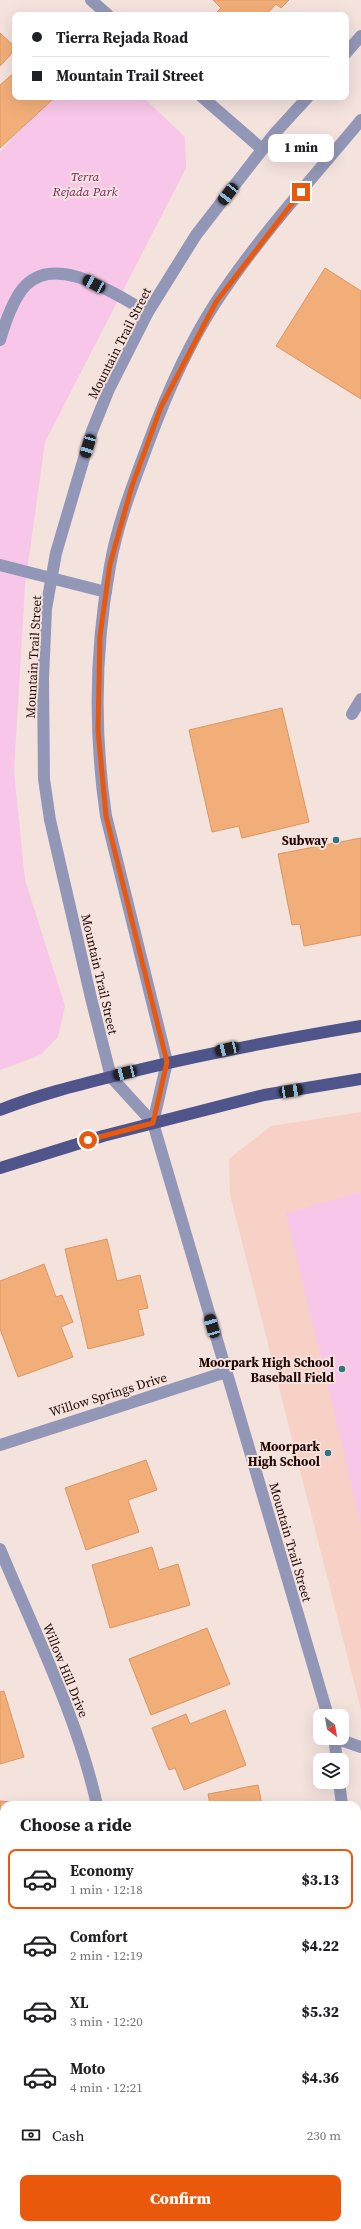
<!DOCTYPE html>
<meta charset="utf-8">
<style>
:root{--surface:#fff;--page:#f6f6f6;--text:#202124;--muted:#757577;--line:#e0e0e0;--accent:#ea580c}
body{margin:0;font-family:"Source Serif 4",serif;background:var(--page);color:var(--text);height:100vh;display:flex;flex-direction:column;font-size:15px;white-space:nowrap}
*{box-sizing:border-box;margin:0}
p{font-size:13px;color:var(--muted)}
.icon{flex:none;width:22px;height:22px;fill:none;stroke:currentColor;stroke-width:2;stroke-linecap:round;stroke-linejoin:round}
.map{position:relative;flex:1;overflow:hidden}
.drawer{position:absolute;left:0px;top:1801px;width:361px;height:428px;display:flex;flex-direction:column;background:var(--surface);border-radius:12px 12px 0 0;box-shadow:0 4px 16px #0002}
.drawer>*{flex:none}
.banner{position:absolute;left:12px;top:12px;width:337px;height:88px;border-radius:8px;box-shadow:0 4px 16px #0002;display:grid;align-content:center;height:88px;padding:0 20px;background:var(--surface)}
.needle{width:26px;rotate:149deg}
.fabs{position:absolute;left:313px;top:1709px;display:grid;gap:8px}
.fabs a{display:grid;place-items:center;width:36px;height:36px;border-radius:8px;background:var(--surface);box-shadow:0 4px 16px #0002;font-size:20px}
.end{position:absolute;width:18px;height:18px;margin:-9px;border:5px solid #ea580c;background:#fff;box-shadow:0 0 0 2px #fff}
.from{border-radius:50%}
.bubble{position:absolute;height:28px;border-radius:8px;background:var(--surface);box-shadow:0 4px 16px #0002;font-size:13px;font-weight:800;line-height:28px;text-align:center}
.car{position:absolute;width:12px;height:24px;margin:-12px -6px;border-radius:5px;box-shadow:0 0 3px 1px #0007;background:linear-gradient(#222 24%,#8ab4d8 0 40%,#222 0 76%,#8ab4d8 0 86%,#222 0)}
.banner b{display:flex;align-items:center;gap:14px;height:38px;font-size:15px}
.banner b+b{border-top:1px solid var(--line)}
.banner i{width:10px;height:10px;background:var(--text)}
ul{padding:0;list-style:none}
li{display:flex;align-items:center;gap:12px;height:60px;margin:0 8px 6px;padding:0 12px;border:2px solid transparent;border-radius:8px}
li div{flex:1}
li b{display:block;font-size:15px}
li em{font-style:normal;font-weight:800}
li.selected{border-color:var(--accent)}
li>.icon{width:36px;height:36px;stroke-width:1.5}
h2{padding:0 20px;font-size:18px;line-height:48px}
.pay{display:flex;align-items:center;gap:10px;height:44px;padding:0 20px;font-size:15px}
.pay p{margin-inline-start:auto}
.cta{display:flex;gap:8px;margin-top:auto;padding:8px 20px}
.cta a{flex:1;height:46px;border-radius:8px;background:var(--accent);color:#fff;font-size:16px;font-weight:800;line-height:46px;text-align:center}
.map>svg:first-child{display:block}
.built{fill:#f7d1c5}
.green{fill:#f8c6e8}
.building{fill:#f2ae79;stroke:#d99763}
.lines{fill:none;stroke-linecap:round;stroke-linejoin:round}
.minor{stroke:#9297b7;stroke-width:12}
.major{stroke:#4f548b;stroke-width:12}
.route{stroke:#ea580c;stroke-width:5}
.poi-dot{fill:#327486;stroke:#f4e2dd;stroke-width:1.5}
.labels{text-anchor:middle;stroke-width:4;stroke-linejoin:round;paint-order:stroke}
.park-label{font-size:13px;font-style:italic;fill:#7d2569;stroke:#f4e2dd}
.street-label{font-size:13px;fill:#230601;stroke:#f4e2dd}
.poi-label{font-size:13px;font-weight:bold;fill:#230601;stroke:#f4e2dd;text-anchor:end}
</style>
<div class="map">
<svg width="361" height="2229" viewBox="0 0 361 2229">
<rect width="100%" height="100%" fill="#f4e2dd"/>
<g class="built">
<polygon points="361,1112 361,1710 230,1195 229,1159 271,1126"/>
<polygon points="361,2125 361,2229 307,2229 310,2225 357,2225 357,2134"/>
</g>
<g class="green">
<polygon points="51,97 143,97 185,137 186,168 45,442 25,586 14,771 25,880 65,1006 58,1037 40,1055 0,1070 0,152"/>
<polygon points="361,1192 361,1524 286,1213"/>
</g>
<g class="building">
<polygon points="213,0 289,0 281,8 276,4 266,15 214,15 221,8"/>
<polygon points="0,33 15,47 15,50 0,66"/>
<polygon points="15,72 15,97 52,97 53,99 0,148 0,85"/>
<polygon points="325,268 361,291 361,399 276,346"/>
<polygon points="282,708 309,822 242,838 239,826 212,832 189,730"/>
<polygon points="361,838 361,935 304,946 300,924 292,925 278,854"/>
<polygon points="107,1239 117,1281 140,1275 148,1308 138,1310 144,1335 88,1349 65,1249"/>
<polygon points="44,1264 56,1297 62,1295 73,1322 61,1327 73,1357 18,1377 0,1329 0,1281"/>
<polygon points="146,1460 157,1490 128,1500 139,1532 86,1550 65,1488"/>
<polygon points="152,1547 159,1570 178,1564 190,1605 110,1628 92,1565"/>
<polygon points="207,1628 230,1684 151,1715 129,1659"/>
<polygon points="4,1691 24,1757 0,1764 0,1692"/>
<polygon points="225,1710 246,1765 184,1790 175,1768 169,1770 152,1728 186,1714 190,1724"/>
<polygon points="258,1785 262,1805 203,1805 210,1804 208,1794"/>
<polygon points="0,1801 44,1805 4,1805 4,1869 0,1868"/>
<polygon points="0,1887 4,1889 4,1959 0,1958"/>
<polygon points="0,1987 4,1990 4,2002 0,2008"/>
<polygon points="0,2014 4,2016 4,2042 0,2047"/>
<polygon points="34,2225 122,2225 118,2229 38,2229"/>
</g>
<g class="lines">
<g class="minor">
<polyline points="91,0 108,15"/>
<polyline points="346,53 361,36"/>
<polyline points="202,97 262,149"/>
<polyline points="308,97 275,133 196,235 148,312 109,389 92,431 56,553 46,609 43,679 44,779 50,820 91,998 111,1077 153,1123 328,1716"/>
<path d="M0,340c5,-17 14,-43 26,-55 33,-32 90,11 122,27"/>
<polyline points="0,565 106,592"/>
<polyline points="352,714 361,699"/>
<path d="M153,1123l14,-61 -61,-246c-12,-82 -11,-168 4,-250 7,-41 23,-82 38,-122 18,-49 40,-99 68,-142 42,-64 96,-123 145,-182"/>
<polyline points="0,1445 226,1372"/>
<path d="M0,1549c35,84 77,167 97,256"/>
<polyline points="334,1738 337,1760"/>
<polyline points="335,1738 361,1747"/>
<polyline points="339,1782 342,1805"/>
<polyline points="357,2082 361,2082"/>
<polyline points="0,2133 4,2128"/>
<polyline points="357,2138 361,2138"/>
<polyline points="267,2229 270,2225"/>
</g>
<g class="major">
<path d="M0,1110c38,-15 74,-24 114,-34 81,-21 164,-36 247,-50"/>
<polyline points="0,1168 103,1136 264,1095 361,1079"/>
</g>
</g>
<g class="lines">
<polyline class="route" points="88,1140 153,1123 167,1062 106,816 98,730 100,636 110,564 132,486 161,407 216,302 301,192"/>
</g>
<g class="poi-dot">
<circle cx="336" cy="840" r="4"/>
<circle cx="342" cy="1369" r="4"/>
<circle cx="328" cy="1453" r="4"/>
</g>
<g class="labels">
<g class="park-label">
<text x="85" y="181">Terra<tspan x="85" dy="15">Rejada Park</tspan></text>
</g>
<g class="street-label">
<text transform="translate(119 343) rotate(-63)" y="5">Mountain Trail Street</text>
<text transform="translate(33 657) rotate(-87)" y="5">Mountain Trail Street</text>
<text transform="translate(100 974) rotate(77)" y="5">Mountain Trail Street</text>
<text transform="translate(108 1394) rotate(-17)" y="5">Willow Springs Drive</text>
<text transform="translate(291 1542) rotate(74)" y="5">Mountain Trail Street</text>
<text transform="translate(66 1670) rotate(68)" y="5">Willow Hill Drive</text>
</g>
<g class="poi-label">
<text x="328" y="845">Subway</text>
<text x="334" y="1367">Moorpark High School<tspan x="334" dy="15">Baseball Field</tspan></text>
<text x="320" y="1451">Moorpark<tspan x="320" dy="15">High School</tspan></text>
</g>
</g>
</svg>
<div class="fabs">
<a><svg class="needle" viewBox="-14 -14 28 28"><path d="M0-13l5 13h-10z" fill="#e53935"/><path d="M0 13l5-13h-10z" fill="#757577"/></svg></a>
<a><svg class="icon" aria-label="layers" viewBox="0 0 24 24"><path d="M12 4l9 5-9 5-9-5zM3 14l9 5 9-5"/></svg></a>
</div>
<i class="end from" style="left:88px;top:1140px"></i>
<i class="end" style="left:301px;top:192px"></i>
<div class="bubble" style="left:268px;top:134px;width:66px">1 min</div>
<i class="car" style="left:228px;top:194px;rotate:218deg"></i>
<i class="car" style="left:94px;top:284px;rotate:298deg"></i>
<i class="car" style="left:88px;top:446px;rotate:197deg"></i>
<i class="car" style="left:227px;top:1049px;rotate:257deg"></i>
<i class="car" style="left:125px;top:1073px;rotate:256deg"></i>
<i class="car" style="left:291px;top:1091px;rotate:81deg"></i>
<i class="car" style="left:212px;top:1326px;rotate:344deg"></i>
<div class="banner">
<b><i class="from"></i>Tierra Rejada Road</b>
<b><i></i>Mountain Trail Street</b>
</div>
<section class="drawer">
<h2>Choose a ride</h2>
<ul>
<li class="selected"><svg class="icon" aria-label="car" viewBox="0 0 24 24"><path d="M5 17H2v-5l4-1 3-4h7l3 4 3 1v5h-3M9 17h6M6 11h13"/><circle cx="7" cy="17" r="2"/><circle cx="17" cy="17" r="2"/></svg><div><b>Economy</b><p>1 min · 12:18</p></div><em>$3.13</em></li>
<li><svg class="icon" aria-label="car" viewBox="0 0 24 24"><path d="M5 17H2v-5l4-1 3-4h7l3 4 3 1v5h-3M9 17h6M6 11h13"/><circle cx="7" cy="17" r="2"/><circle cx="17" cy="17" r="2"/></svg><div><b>Comfort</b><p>2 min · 12:19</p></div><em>$4.22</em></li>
<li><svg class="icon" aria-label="car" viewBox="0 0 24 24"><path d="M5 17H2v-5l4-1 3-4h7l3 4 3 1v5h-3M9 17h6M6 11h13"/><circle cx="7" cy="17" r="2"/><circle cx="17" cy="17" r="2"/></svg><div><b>XL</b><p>3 min · 12:20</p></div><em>$5.32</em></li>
<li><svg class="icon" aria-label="car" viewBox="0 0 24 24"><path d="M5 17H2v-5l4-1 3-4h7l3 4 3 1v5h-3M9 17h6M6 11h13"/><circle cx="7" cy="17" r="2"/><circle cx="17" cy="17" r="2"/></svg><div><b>Moto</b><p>4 min · 12:21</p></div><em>$4.36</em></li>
</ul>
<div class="pay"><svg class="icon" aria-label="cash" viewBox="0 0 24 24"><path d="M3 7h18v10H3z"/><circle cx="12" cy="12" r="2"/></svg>Cash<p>230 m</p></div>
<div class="cta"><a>Confirm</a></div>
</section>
</div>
